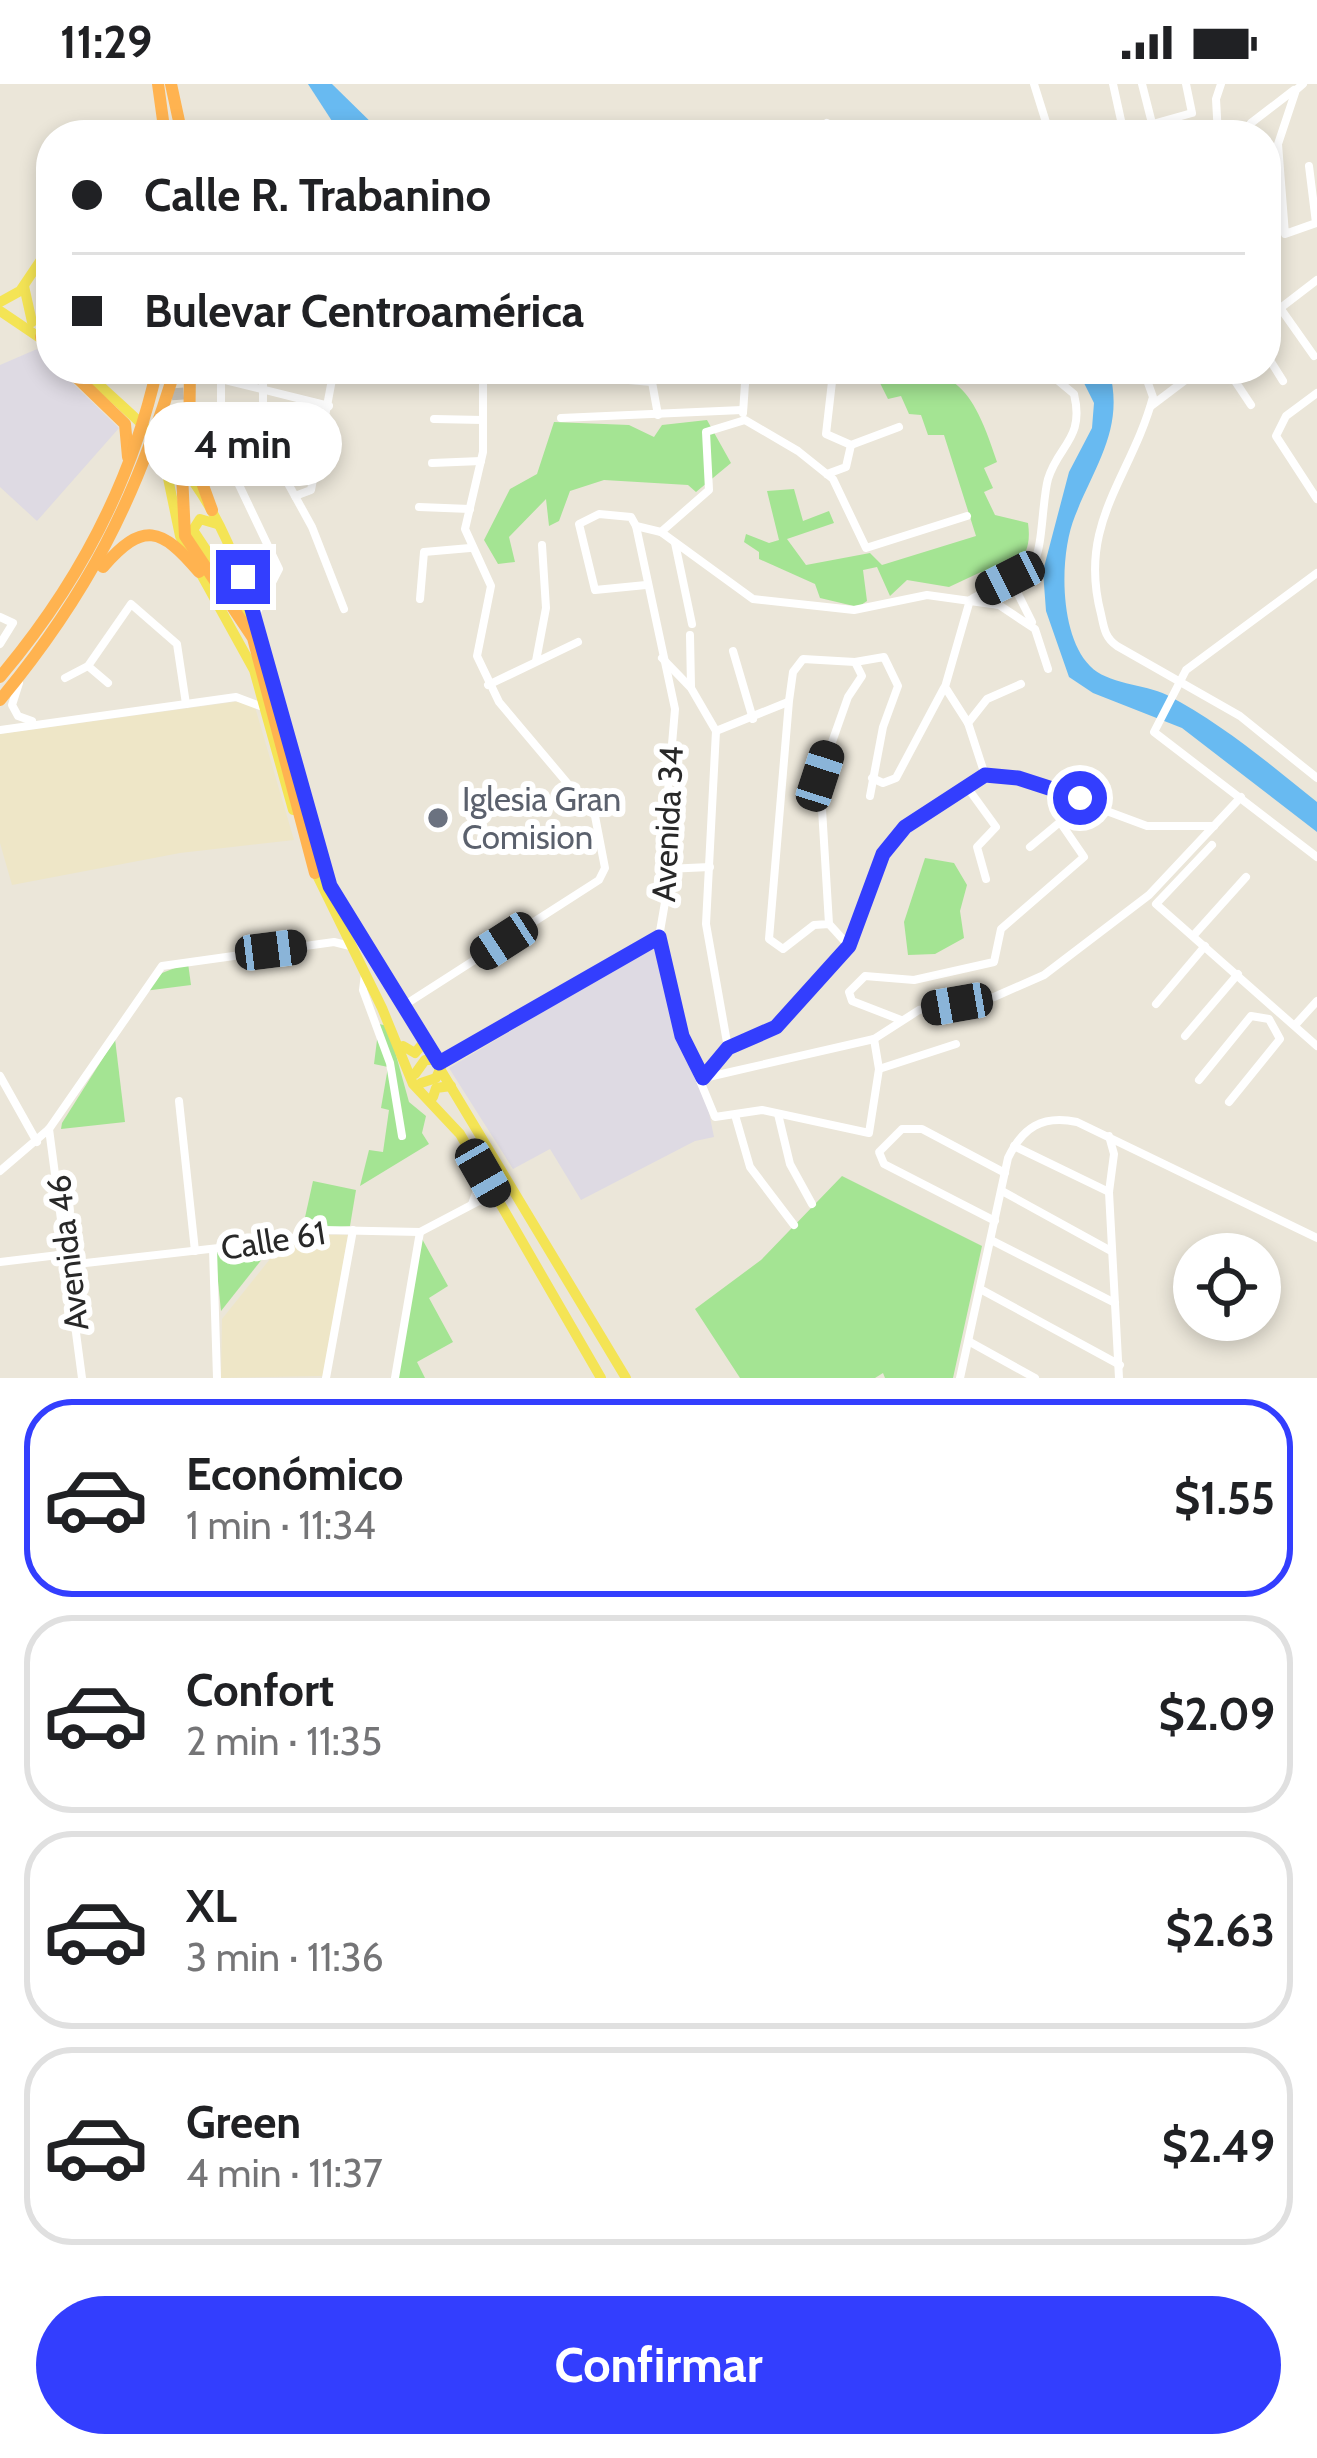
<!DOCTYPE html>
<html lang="es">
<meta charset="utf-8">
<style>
:root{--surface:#fff;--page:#f2f2f2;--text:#202124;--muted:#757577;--line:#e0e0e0;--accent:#333efe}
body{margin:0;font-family:Cabin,sans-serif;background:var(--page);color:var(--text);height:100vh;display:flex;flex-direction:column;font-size:45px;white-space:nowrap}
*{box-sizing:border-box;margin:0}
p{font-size:39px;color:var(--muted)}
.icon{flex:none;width:66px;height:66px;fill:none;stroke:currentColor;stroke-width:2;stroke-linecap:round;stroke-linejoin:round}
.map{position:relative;height:1294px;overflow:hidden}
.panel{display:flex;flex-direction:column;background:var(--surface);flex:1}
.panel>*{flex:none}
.guide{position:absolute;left:36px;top:36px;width:1245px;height:264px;border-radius:48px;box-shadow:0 6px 18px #0003;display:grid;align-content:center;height:264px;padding:0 36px;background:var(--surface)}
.controls{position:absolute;left:1173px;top:1149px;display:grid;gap:24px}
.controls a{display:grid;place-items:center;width:108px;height:108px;border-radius:50%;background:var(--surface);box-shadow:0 6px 18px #0003;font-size:60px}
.end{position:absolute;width:54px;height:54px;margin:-27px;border:15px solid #333efe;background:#fff;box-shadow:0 0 0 6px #fff}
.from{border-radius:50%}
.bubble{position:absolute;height:84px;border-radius:42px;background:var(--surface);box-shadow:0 6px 18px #0003;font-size:39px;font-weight:700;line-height:84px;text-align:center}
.car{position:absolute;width:36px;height:72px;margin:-36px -18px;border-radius:15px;box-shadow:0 0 9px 3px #0007;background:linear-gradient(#222 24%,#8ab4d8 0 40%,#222 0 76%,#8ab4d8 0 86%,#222 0)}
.guide b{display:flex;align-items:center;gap:42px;height:114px;font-size:45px}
.guide b+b{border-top:3px solid var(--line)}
.guide i{width:30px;height:30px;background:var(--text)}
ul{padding:21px 0 0;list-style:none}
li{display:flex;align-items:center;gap:36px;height:198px;margin:0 24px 18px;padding:0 12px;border:6px solid var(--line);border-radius:48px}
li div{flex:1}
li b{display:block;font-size:45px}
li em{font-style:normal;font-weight:700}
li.current{border-color:var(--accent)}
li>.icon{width:108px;height:108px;stroke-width:1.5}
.primary-button{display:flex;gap:24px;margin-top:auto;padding:24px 36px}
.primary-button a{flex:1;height:138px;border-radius:72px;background:var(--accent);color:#fff;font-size:48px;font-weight:700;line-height:138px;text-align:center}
.status{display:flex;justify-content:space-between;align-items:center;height:84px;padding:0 60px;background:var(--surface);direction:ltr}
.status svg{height:33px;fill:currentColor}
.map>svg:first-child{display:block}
.industrial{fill:#dedae3}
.education{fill:#eee6c7}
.green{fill:#a4e493}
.water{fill:#68baf1}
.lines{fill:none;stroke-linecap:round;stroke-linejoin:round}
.highway-tunnel{stroke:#c4c0b6;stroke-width:12;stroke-dasharray:12 6;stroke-linecap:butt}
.minor{stroke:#fff;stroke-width:8}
.major{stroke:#f4e455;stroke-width:10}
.highway{stroke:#ffb350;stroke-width:12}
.route{stroke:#333efe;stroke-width:15}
.worship-dot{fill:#6b7280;stroke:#fff;stroke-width:4.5}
.labels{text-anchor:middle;stroke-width:12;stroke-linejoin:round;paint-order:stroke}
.worship-label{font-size:33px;fill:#5b616d;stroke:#fff;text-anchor:start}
.street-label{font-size:33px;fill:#282828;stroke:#fff}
</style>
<div class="status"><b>11:29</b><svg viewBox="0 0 49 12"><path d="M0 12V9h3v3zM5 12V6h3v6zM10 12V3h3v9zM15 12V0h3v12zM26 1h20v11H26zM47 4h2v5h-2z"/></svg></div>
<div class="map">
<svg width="1317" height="1294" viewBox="0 0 1317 1294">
<rect width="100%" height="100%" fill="#ebe6d9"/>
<g class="industrial">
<polygon points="37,265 51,285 58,285 119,344 37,437 0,403 0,281"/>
<polygon points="658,859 679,949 705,1009 714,1053 695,1057 581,1116 550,1065 513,1085 449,984"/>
</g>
<g class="education">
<polygon points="241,617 255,623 294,756 180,769 12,801 0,759 0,650"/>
<polygon points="315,1151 348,1151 323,1292 221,1294 222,1235 282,1160"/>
</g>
<g class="green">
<path d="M853,285c93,0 113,-4 144,93l-13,6 9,20 -9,4 11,23 33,8c5,35 -12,44 -40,62l-7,-13 -32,15 -42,-7 -17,16 -13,-29 -14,3 4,31 -9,6 -38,-9 -5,-14 -56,-25v-7l-15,-10 2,-8 23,9 10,-3 -12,-49 27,-2 9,32 26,-10 5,12 -47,16 19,26 64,-12 12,12 94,-29 -32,-101h-16l-7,-20 -12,-1 -8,-18 -13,3 -13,-26z"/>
<polygon points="707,336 731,379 696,408 688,401 604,396 570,407 559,437 549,442 546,415 509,453 515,478 498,480 484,456 510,405 537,390 554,338 629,341 654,353 662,341"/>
<polygon points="925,774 954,779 967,801 960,827 964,854 935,870 908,871 904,838"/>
<polygon points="188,879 191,901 144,907 162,889"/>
<polygon points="379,940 388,942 409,1018 426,1032 422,1049 429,1060 360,1102 369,1066 383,1068 389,1026 381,1024 388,983 374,980"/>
<polygon points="115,955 125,1038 61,1045 62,1039"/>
<polygon points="842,1092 982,1162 953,1294 885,1294 883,1289 875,1294 740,1294 695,1225 761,1176"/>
<polygon points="313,1097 356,1106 350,1142 302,1147"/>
<polygon points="421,1153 448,1202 429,1214 453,1258 417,1278 425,1294 393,1294"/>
<polygon points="274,1160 221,1227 215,1167"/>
</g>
<g class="water">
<polygon points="308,0 332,0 384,51 341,51"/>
<path d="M1077,285h32c16,59 -13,94 -34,147 -16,39 -16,119 15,150 17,18 54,18 77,29 54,28 103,69 150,107v30l-135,-104 -89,-35 -24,-16 -23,-66 -3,-40 26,-99 23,-44 2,-25z"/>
</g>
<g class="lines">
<polyline class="highway-tunnel" points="176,286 179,328"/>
<g class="minor">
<polyline points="1034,0 1050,51"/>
<polyline points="1113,0 1124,50"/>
<polyline points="1142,0 1155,51"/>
<polyline points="1303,0 1296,6 1278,60 1285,150 1316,139 1309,82"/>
<polyline points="827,39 849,51"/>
<polyline points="1251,39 1294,6"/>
<polyline points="1124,48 1192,29 1186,0"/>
<polyline points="1218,51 1216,15 1221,0"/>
<polyline points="1266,105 1278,105"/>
<polyline points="1266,204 1314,272"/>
<polyline points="1266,235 1317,196"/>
<polyline points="1266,270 1283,297"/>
<polyline points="221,285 221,363 279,485 255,532"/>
<polyline points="263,285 263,354 312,443 344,525"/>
<path d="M1143,285l10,28c-22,81 -76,126 -52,217 3,14 4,24 16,32l123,70 77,62"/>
<polyline points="1227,285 1251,321"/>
<polyline points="436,289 483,292"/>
<polyline points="833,289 826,350 851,361 899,343"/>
<polyline points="605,294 652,298 658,331"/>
<polyline points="221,295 329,322"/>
<polyline points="1317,309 1286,332 1276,352 1317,415"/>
<polyline points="1151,322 1200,285"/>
<polyline points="743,329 746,285"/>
<polyline points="561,334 742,326"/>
<polyline points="434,335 483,336"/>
<polyline points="432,379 481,377"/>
<polyline points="827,390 846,383 851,361"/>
<polyline points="295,412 311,406 334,285"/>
<polyline points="419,423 470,425"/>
<polyline points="636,442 675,625 665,743 668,801 659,853 682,953 715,1033 762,1026 869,1049 879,985 874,955"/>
<polyline points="661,448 709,406 706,348 745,336 798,367 833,395 866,464 967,432"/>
<polyline points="675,459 692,540"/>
<polyline points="1317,489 1186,586 1154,648 1317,773"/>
<polyline points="243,493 253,500 271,502"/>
<polyline points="1010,494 1032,538"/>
<polyline points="646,501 595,506 579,440 599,430 631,433 636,442 661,448 753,515 854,526 927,511 999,521 1035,545 1048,585"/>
<polyline points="420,515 424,468 470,464"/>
<polyline points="0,533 13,539 0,560"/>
<polyline points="690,551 691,603"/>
<polyline points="733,567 753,635"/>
<polyline points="662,574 691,604 716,647 706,840 728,964"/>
<polyline points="536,577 546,524 542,461"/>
<polyline points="855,578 884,573 898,602 883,643 870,712"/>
<polyline points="88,582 108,599"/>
<polyline points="65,594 88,582 131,520 177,560 186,620"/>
<polyline points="19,599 12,621 18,632 32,637"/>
<polyline points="488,601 578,558"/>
<polyline points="968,639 987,615 1021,600"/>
<polyline points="0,646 236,613 263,623"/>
<polyline points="716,647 788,618"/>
<path d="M985,691l-17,-52 -23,-36 25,-87c17,-11 55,-21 64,-38 9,-16 8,-61 14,-83 10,-34 37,-40 26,-85l-30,-25"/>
<polyline points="872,694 883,699 896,694 944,604"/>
<polyline points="967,703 996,743 977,763 986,795"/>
<polyline points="1212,761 1156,820 1317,962"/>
<polyline points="1030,763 1060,738"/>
<polyline points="666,785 710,783"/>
<polyline points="829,840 814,841 783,865 769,855 789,617 793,588 803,575 855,578 862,592 848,613 820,692 829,840 849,862"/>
<polyline points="1193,852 1246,793"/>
<polyline points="365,890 363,906 390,979 402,1052"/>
<polyline points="1156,920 1205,862"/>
<polyline points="403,922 599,796 605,784 595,732 499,618 477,572 491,502 465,445 483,368 483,285"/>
<polyline points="901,936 852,917 849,908 865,892 914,896 994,878 1001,845 1084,773 1060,738 1060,710"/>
<polyline points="1297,939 1317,917"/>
<polyline points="1185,952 1238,890"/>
<polyline points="439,979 659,853"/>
<polyline points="879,985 956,960"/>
<polyline points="0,992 37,1058"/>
<polyline points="703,994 728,964 776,943 849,862 890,758 985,691 1018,694 1147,742 1214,742"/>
<polyline points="704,994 874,955 919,926 994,913 1044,891 1149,811 1241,713"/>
<polyline points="1199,996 1251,932 1269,935 1280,955 1229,1018"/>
<polyline points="179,1017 195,1167"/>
<polyline points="778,1030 790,1080 812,1120"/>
<polyline points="735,1031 750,1083 794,1141"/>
<polyline points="49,1045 82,1294"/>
<polyline points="1109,1052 1114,1070 1109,1108 1119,1294"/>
<polyline points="1014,1062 1109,1108"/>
<polyline points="0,1087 49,1045 162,882 334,858 350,862"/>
<polyline points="1002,1107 1111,1167"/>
<polyline points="472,1120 483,1089"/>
<polyline points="995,1137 884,1080 879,1068 902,1045 922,1045 1005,1089"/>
<polyline points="991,1156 1115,1219"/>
<polyline points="213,1165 217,1294"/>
<polyline points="0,1178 67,1170"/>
<polyline points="68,1181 281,1157 324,1146 420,1148 479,1117 498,1118"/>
<polyline points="982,1206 1120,1281"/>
<polyline points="970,1258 1035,1294"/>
<polyline points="326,1294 353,1146"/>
<polyline points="395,1294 420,1148"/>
<path d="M960,1294l48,-220c15,-31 34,-43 69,-36l240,116"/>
</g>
<g class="major">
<polyline points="24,202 32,238"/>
<polyline points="0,218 20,207 51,161"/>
<polyline points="0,227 46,258"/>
<path d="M82,285c37,35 81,70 111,112 44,62 61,133 79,206"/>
<polyline points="163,370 180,452 254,586 293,726"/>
<polyline points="217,440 200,435 193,446 232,505 244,537"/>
<polyline points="278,627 330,802 626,1294"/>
<polyline points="313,783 382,924 413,1000 460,1050 601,1294"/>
<polyline points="403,962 415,969 425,957"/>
<polyline points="415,990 425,976 437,976"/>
<polyline points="421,999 436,994 441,983"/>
<polyline points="433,1013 436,1004 451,1002"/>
</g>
<g class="highway">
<polyline points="158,0 165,51"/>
<polyline points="171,0 182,51"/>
<polyline points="41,253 51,269"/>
<polyline points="68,285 125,340 128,373"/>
<polyline points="190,285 189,363 212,426"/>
<polyline points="179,328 185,452 253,554 315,789"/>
<path d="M103,483c40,-46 58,-40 96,5"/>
<path d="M0,593c76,-90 131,-192 157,-308"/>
<path d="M0,616c87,-105 136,-200 175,-331"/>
</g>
</g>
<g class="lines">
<polyline class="route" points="243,493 330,802 439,979 659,853 682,952 703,994 728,964 776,943 849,862 883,770 905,743 985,691 1018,694 1080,714"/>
</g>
<circle class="worship-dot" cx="438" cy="734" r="12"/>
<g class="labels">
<g class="worship-label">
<text x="462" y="727">Iglesia Gran<tspan x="462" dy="38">Comision</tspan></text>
</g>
<g class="street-label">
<text transform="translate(667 740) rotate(-87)" y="12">Avenida 34</text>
<text transform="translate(273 1156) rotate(-9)" y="12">Calle 61</text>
<text transform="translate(67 1169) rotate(-97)" y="12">Avenida 46</text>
</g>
</g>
</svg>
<div class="controls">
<a><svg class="icon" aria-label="locate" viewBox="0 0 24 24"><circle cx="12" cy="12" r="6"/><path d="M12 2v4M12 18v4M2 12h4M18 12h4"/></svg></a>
</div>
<i class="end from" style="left:1080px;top:714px"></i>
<i class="end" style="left:243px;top:493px"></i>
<div class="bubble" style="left:144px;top:318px;width:198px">4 min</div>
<i class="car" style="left:1010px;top:494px;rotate:243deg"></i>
<i class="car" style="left:820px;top:692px;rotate:18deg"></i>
<i class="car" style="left:504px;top:857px;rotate:237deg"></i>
<i class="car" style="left:271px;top:866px;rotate:83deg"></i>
<i class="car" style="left:957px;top:920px;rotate:260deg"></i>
<i class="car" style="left:483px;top:1089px;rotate:150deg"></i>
<div class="guide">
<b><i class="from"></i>Calle R. Trabanino</b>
<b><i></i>Bulevar Centroamérica</b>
</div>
</div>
<section class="panel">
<ul>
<li class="current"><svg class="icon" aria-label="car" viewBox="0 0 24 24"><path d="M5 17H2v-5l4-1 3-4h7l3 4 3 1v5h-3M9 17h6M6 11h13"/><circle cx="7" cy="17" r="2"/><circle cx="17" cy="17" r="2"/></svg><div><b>Económico</b><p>1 min · 11:34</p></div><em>$1.55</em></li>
<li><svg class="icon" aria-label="car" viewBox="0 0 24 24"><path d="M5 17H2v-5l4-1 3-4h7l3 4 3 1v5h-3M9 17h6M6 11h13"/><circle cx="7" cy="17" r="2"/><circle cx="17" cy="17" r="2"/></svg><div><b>Confort</b><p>2 min · 11:35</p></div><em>$2.09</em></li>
<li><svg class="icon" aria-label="car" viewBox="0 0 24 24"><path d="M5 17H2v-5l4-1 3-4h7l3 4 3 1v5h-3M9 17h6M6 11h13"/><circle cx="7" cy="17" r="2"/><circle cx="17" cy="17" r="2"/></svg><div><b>XL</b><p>3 min · 11:36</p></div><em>$2.63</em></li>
<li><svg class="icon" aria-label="car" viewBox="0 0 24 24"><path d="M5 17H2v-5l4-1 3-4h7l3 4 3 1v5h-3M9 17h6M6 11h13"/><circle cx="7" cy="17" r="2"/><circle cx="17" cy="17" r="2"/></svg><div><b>Green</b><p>4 min · 11:37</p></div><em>$2.49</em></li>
</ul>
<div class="primary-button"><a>Confirmar</a></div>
</section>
